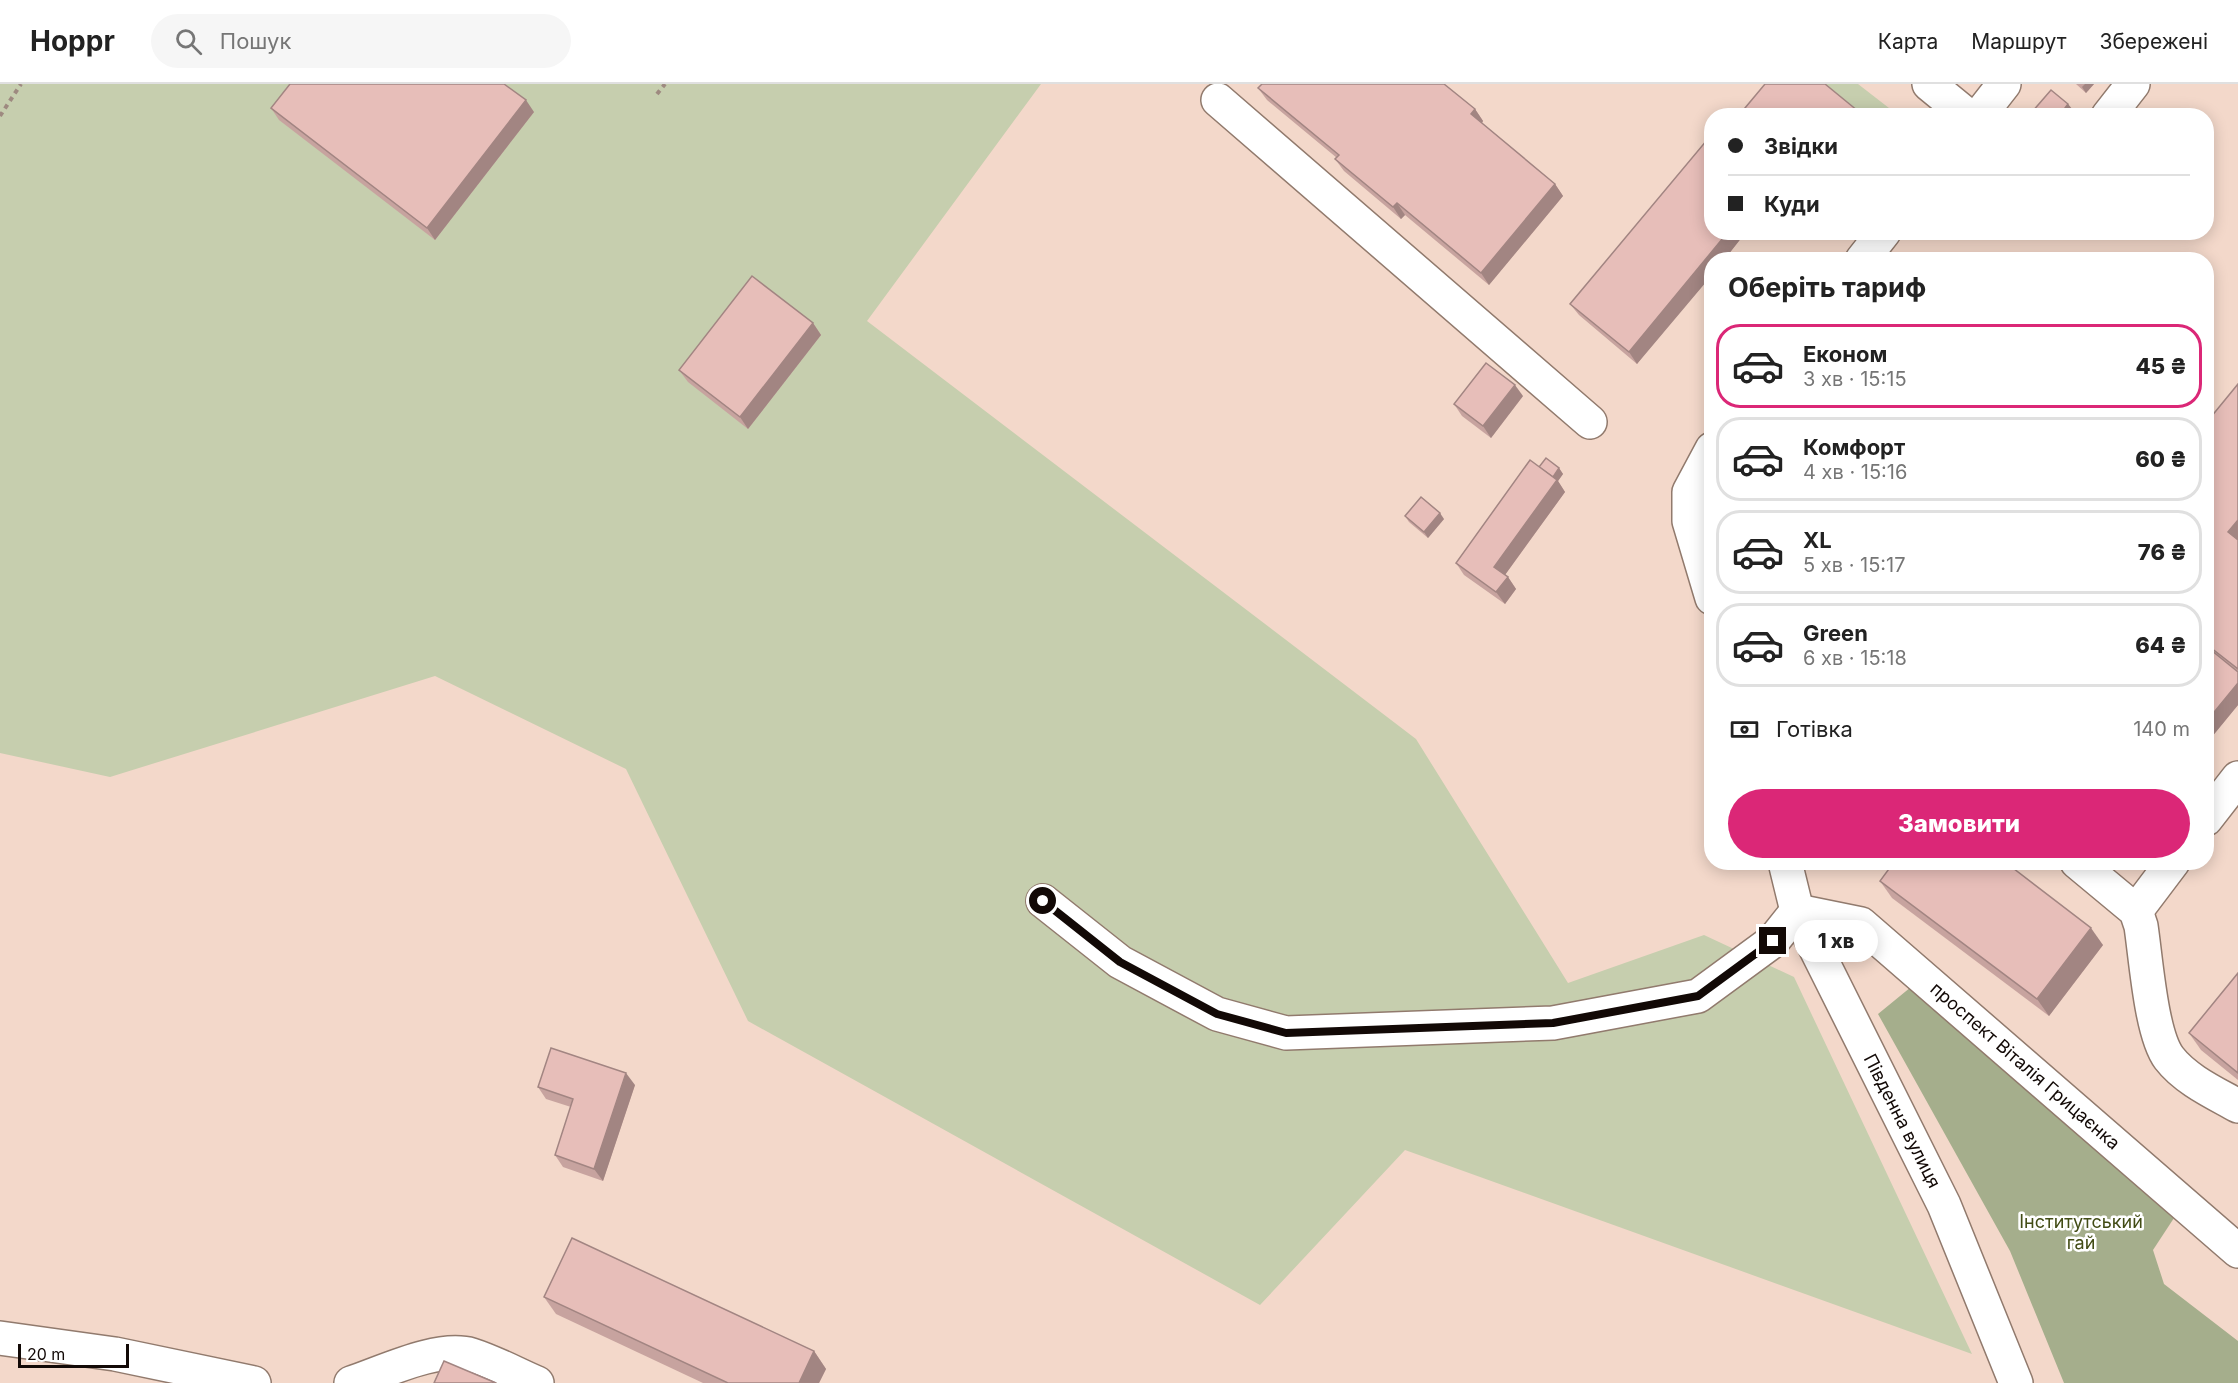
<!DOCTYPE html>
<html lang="uk">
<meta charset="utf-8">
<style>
:root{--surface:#fff;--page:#f6f6f6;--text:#222;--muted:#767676;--line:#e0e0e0;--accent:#db2777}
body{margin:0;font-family:Inter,sans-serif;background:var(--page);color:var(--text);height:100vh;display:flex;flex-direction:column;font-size:22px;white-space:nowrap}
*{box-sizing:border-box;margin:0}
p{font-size:20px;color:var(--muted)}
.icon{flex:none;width:33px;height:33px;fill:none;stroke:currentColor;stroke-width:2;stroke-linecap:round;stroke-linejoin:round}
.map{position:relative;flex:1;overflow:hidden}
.panel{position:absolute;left:1704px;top:168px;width:510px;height:618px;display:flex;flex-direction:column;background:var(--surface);border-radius:24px;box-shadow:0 3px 15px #0003}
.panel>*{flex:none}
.banner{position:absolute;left:1704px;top:24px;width:510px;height:132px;border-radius:24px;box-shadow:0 3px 15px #0003;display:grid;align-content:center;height:132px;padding:0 24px;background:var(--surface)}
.scale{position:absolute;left:18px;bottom:15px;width:111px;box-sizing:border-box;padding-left:6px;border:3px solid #120906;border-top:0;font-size:16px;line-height:21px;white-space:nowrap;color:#120906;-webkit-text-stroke:4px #fff;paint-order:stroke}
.end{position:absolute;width:27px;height:27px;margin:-14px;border:8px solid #120906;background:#fff;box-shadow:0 0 0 3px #fff}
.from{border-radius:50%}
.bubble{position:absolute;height:42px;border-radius:21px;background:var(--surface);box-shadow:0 3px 15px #0003;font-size:20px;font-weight:800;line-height:42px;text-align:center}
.banner b{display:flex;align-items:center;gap:21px;height:57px;font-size:22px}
.banner b+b{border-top:2px solid var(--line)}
.banner i{width:15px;height:15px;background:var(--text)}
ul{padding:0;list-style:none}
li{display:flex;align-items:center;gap:18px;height:84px;margin:0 12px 9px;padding:0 12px;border:3px solid var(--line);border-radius:24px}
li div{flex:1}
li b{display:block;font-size:22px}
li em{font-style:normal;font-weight:800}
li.selected{border-color:var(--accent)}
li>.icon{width:54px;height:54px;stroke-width:1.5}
h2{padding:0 24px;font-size:27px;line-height:72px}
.pay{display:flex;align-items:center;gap:15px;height:66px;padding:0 24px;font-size:22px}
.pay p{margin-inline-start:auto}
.action{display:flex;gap:12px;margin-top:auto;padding:12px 24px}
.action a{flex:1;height:69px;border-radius:36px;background:var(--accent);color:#fff;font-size:24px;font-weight:800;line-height:69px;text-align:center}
header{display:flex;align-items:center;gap:36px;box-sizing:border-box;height:84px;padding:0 30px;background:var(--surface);border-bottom:2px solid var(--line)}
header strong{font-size:28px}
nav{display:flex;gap:33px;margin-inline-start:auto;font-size:21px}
.search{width:420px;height:54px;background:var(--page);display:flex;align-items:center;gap:15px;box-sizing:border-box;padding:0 21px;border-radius:33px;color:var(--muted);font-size:22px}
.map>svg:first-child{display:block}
.green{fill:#c6ceae}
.forest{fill:#a5ae8c}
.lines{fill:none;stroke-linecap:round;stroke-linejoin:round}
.minor-casing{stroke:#917a6d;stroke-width:36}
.path{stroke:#9e8a80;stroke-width:4;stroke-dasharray:4.5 4.5;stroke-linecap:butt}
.minor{stroke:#fff;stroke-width:33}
.wall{fill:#c7a39f}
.shaded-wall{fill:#a28582}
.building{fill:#e7beb9;stroke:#a28582;stroke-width:1.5}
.route{stroke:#120906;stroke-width:8}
.labels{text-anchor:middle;stroke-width:5;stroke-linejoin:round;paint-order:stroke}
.street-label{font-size:18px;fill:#120906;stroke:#fff}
.park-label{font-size:18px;fill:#424c15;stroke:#fff}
</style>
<header>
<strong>Hoppr</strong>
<div class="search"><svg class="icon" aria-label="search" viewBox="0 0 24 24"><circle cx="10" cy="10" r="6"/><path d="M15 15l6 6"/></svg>Пошук</div>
<nav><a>Карта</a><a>Маршрут</a><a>Збережені</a></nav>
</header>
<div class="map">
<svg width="2238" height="1299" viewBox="0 0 2238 1299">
<rect width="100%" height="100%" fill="#f3d8ca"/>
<g class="green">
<polygon points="0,0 1041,0 867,237 1416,655 1568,899 1704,851 1794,893 1972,1270 1405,1066 1260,1221 748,937 626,685 435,592 110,693 0,669"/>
<polygon points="1819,0 1858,0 1898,31 1858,31"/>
</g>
<polygon class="forest" points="1911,903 2174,1134 2153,1166 2164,1200 2238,1257 2238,1299 2064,1299 2010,1167 1878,930"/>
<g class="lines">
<g class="minor-casing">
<g id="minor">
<polyline points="1929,0 1968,32"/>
<polyline points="1218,16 1590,338"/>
<polyline points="1979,32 2004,0"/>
<polyline points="2108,32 2133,0"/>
<polyline points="1862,176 1884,148"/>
<polyline points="1712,365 1689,408 1689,437 1712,514"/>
<polyline points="2206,735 2238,694"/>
<polyline points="1785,778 1797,827 1944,1121 2016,1299"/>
<path d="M2077,778l59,49 5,15c5,33 10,108 28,132 17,22 46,35 69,48"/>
<polyline points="1043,817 1120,878 1217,930 1286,949 1553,939 1698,912 1773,857 1797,827"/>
<polyline points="1797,827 1861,840 2238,1167"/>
<polyline points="2136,827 2173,778"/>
<polyline points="0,1254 115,1270 254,1299"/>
<path d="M351,1299c33,-11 87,-38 121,-28 22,7 44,19 65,28"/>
</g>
</g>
<g class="path">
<polyline points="657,10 665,0"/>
<polyline points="0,32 21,0"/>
</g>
<use href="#minor" class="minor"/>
</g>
<g class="wall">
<polygon points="2076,0 2094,0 2086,9"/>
<polygon points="1258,4 1475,25 1483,37 1482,39 1555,100 1563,112 1489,201 1405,131 1401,135 1344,87 1335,75 1337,74 1267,16"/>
<polygon points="271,24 534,28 435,156 279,36"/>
<polygon points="1746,148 1724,176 1712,176 1637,280 1579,231 1570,220"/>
<polygon points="813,239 821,251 748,345 688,298 679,286"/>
<polygon points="2238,300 2238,621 2206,660 2206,357 2210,353 2206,348 2206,339"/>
<polygon points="1523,312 1491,354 1462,332 1454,320"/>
<polygon points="1559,384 1563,390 1558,397 1565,408 1505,491 1508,493 1516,505 1505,520 1464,491 1456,479"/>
<polygon points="1405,432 1444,435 1428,454 1409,438"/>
<polygon points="1880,797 2103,861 2049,932 1892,814"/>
<polygon points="2238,889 2238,996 2201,966 2189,949"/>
<polygon points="635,1001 603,1097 563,1083 555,1071 571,1023 546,1015 538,1003"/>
<polygon points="544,1213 814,1267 826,1285 819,1299 703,1299 556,1230"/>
</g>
<g class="shaded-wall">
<polygon points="2085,0 2094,0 2086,9 2082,3"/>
<polygon points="526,16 534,28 435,156 427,144"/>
<polygon points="2068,20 2073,26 2068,32 2059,32"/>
<polygon points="1475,25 1483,37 1480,42 1471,30"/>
<polygon points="1555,100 1563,112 1489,201 1481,189"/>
<polygon points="1397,119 1405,131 1401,135 1393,123"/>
<polygon points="1728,148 1746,148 1724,176 1712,176 1712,191 1637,280 1629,268"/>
<polygon points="813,239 821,251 748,345 740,333"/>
<polygon points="1515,301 1523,312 1491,354 1483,342"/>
<polygon points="1559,384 1563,390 1558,397 1565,408 1502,495 1494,483"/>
<polygon points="1440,429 1444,435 1428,454 1424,448"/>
<polygon points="2238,436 2238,462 2228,448"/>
<polygon points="1508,493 1516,505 1505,520 1496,508"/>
<polygon points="2238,599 2238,621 2206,660 2206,638"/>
<polygon points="2091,844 2103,861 2049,932 2037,915"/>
<polygon points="626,989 635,1001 603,1097 594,1085"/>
<polygon points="814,1267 826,1285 819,1299 799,1299"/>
</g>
<g class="building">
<polygon points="290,0 504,0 526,16 427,144 271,24"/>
<polygon points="1262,0 1444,0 1475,25 1471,30 1555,100 1481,189 1397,119 1393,123 1335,75 1339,71 1258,4"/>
<polygon points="1765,0 1825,0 1864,32 1754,32 1745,24"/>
<polygon points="2051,6 2068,20 2059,32 2037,32 2032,28"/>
<polygon points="1712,50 1712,148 1728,148 1629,268 1570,220"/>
<polygon points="752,192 813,239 740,333 679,286"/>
<polygon points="1486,279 1515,301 1483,342 1454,320"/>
<polygon points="2238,300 2238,436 2228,448 2238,456 2238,585 2206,560 2206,357 2212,350 2206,346 2206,339"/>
<polygon points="1546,374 1559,384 1553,393 1539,383"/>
<polygon points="1530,376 1557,396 1494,483 1508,493 1496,508 1456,479"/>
<polygon points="1421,413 1440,429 1424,448 1405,432"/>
<polygon points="2206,562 2238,588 2238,599 2206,638"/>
<polygon points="1894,778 2005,778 2091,844 2037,915 1880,797"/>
<polygon points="2238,889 2238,989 2189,949"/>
<polygon points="551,964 626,989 594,1085 555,1071 573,1015 538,1003"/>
<polygon points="572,1154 814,1267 799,1299 728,1299 544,1213"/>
<polygon points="444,1277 496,1299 434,1299"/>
</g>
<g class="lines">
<polyline class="route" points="1043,817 1120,878 1217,930 1286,949 1553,939 1698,912 1773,857"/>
</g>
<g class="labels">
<g class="street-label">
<text transform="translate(2025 982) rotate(41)" y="6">проспект Віталія Грицаєнка</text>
<text transform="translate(1902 1037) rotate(63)" y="6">Південна вулиця</text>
</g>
<g class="park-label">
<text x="2081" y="1144">Інститутський<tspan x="2081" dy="21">гай</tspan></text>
</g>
</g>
</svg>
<div class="scale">20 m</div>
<i class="end from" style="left:1043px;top:817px"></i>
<i class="end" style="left:1773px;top:857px"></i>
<div class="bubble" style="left:1794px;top:836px;width:84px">1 хв</div>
<div class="banner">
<b><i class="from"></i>Звідки</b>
<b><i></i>Куди</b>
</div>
<section class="panel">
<h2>Оберіть тариф</h2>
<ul>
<li class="selected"><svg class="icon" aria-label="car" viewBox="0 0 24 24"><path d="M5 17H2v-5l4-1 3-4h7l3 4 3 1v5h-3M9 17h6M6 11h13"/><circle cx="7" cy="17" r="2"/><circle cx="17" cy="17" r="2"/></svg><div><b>Економ</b><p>3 хв · 15:15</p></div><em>45 ₴</em></li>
<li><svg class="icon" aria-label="car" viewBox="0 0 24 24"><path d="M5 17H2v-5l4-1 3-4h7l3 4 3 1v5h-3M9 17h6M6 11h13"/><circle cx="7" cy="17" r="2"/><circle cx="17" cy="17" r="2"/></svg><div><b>Комфорт</b><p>4 хв · 15:16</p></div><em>60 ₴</em></li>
<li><svg class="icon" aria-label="car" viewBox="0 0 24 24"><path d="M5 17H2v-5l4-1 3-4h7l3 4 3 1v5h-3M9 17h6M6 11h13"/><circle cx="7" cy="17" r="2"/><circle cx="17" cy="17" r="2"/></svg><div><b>XL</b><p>5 хв · 15:17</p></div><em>76 ₴</em></li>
<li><svg class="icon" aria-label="car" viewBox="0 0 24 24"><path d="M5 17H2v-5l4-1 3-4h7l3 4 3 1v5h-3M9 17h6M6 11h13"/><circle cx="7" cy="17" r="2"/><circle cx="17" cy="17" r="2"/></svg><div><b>Green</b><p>6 хв · 15:18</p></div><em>64 ₴</em></li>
</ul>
<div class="pay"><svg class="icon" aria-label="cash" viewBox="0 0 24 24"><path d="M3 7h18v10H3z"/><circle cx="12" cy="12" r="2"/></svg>Готівка<p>140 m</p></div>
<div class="action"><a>Замовити</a></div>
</section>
</div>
